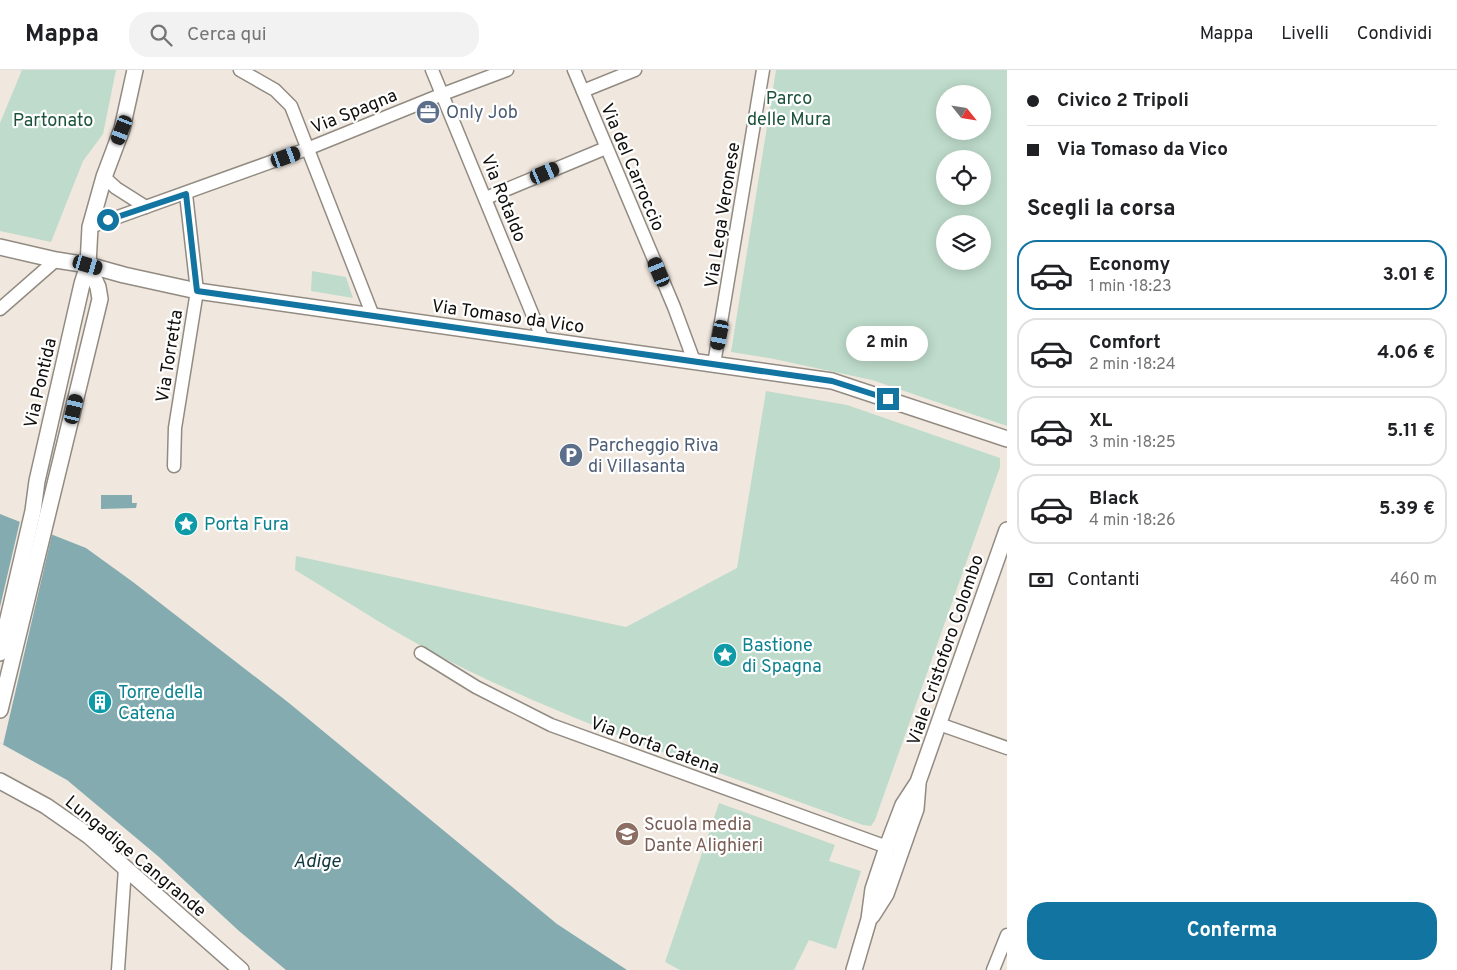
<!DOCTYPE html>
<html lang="it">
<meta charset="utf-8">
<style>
:root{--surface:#fff;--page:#f2f2f2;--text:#202124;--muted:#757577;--line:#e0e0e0;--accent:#1274a1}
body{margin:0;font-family:Overpass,sans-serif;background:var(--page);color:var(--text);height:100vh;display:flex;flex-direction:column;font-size:19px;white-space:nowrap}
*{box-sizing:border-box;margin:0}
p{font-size:16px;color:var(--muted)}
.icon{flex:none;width:28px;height:28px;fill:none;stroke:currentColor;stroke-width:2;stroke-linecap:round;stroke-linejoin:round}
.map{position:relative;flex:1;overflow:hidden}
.side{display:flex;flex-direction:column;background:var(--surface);width:450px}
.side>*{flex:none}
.top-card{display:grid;align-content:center;height:110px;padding:0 20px;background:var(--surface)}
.needle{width:32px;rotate:120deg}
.tools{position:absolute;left:936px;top:15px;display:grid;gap:10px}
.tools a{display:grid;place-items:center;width:55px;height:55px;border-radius:50%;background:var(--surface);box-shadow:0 2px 12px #0003;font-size:25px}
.end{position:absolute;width:22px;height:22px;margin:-11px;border:6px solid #1274a1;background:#fff;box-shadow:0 0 0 2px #fff}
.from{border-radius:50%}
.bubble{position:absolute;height:35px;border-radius:18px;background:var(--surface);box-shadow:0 2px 12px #0003;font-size:16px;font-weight:700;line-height:35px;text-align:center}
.car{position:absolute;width:15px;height:30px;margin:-15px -8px;border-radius:6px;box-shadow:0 0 4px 1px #0007;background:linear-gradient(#222 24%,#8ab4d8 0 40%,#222 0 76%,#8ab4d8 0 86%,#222 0)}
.top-card b{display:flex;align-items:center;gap:18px;height:48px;font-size:19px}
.top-card b+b{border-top:1px solid var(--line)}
.top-card i{width:12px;height:12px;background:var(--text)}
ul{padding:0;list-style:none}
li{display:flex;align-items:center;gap:15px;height:70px;margin:0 10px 8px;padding:0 10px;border:2px solid var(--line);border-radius:20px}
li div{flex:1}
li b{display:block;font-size:19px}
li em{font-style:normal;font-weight:700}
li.selected{border-color:var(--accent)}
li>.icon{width:45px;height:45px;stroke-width:1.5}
h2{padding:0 20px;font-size:22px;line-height:60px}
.pay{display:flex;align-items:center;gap:12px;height:55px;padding:0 20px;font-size:19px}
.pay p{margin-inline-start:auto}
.action{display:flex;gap:10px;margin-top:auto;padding:10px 20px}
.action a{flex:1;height:58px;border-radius:20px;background:var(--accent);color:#fff;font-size:20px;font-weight:700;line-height:58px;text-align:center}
header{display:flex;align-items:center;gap:30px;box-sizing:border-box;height:70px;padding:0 25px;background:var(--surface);border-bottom:1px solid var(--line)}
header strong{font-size:24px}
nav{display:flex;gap:28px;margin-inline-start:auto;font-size:18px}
.search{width:350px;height:45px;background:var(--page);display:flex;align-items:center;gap:12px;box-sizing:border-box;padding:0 18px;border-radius:20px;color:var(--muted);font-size:19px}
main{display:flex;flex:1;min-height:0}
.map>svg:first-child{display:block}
.green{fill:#bedbcb;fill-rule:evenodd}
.water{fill:#84abb0}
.pier{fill:#f0e8df}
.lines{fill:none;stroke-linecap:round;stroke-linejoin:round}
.minor-casing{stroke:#928b82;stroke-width:15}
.tertiary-casing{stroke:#928b82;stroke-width:18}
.minor{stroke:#fff;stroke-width:12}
.tertiary{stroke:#fff;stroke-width:15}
.route{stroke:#1274a1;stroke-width:6}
.labels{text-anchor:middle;stroke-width:4.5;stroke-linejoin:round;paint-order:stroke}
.park-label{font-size:18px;fill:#1c543b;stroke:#fff}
.street-label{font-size:18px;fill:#100e0b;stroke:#fff}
.service-label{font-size:18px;fill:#4e5e75;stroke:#fff;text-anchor:start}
.culture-label{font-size:18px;fill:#0d838f;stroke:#fff;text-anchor:start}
.education-label{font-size:18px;fill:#785e54;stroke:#fff;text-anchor:start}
.water-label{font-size:19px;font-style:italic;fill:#10373c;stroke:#fff}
</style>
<header>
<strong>Mappa</strong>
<div class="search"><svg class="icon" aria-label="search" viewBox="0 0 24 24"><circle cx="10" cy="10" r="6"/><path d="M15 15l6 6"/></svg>Cerca qui</div>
<nav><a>Mappa</a><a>Livelli</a><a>Condividi</a></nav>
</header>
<main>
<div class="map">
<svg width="1007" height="900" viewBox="0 0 1007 900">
<rect width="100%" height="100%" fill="#f0e8df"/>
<g class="green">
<polygon points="22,0 116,0 103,64 83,91 51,172 0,161 0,53"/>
<path d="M776,0h231v356l-135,-46 -103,-22 -38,-6zM945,24h37v37h-37zM945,89h37v37h-37zM945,154h37v37h-37z"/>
<polygon points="312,201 346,207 353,228 311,221"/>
<path d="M766,321l81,14 153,53v9l-125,353 -4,6 -8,-1c-134,-49 -270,-94 -398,-156 -59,-29 -114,-65 -170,-99l1,-14 330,71 111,-59z"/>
<polygon points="719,733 835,775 829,791 861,801 836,879 809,870 794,900 680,900 665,892"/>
</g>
<g class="water">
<polygon points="101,425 132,425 132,433 137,433 136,438 101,439"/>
<polygon points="0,444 86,478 133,512 289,633 557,854 627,900 286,900 239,861 159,787 67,710 0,673"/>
</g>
<polygon class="pier" points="20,451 52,464 3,675 0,673 0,537"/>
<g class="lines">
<g class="minor-casing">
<g id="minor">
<polyline points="240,0 275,20 291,36 373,246"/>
<polyline points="432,0 543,270"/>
<polyline points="574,0 674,237 694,291"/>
<polyline points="583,21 635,0"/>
<polyline points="104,107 116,118 146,137"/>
<polyline points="486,128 606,78"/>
<polyline points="90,157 307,79 443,24 507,0"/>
<polyline points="0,239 56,190"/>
<polyline points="714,294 763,0"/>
<polyline points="174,396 175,358 197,221 186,124"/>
<polyline points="421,583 476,617 551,655 887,777"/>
<polyline points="939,654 1007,678"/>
<polyline points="118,900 125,798"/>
<polyline points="993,900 1007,865"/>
</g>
</g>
<g class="tertiary-casing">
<g id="tertiary">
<polyline points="0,177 56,190 88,195 124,205 197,221 832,311 1007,369"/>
<polyline points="0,583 33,441 37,411 82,214 88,195 90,157 104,107 122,59 135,0"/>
<polyline points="0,640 100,229 98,217 88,195"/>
<polyline points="0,711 46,736 89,766 241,900"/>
<polyline points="872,846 886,824 912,750 916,739 918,714"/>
<polyline points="854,900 869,849 873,819 887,777 903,735 918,712 1007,460"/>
</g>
</g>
<use href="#minor" class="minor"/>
<use href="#tertiary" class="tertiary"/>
</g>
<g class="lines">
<polyline class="route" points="108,150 186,124 197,221 832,311 888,329"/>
</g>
<defs>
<g id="office-disc" transform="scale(1.25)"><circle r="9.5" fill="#5c6f8a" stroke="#fff"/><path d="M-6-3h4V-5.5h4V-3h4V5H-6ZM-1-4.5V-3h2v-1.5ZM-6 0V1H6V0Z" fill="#fff"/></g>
<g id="parking-disc" transform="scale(1.25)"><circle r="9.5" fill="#5c6f8a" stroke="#fff"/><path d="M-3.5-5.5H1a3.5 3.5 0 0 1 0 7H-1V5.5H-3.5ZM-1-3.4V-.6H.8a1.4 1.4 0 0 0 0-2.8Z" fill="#fff"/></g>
<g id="sight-disc" transform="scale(1.25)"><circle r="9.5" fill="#0f9aa8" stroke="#fff"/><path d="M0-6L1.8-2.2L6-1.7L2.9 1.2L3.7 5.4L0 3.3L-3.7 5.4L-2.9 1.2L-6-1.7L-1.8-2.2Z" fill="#fff"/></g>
<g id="building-disc" transform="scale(1.25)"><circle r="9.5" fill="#0f9aa8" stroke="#fff"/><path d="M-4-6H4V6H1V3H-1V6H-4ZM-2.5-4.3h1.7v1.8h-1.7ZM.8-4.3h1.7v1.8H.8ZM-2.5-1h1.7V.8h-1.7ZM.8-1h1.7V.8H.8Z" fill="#fff"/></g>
<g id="school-disc" transform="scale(1.25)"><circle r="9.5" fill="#8d6e63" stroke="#fff"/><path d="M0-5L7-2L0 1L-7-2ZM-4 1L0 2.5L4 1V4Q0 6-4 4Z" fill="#fff"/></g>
</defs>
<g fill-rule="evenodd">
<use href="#office-disc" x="428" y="42"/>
<use href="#parking-disc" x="571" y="385"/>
<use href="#sight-disc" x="186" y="454"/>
<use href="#sight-disc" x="725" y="585"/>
<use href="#building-disc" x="100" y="632"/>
<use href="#school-disc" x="627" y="764"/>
</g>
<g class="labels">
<g class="park-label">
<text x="789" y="34">Parco<tspan x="789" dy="21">delle Mura</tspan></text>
<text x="53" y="56">Partonato</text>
</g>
<g class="street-label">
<text transform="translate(354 41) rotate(-22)" y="6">Via Spagna</text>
<text transform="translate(633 97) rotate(67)" y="6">Via del Carroccio</text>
<text transform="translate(504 128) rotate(68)" y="6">Via Rotaldo</text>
<text transform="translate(722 145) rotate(-81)" y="6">Via Lega Veronese</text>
<text transform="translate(508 246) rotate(8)" y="6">Via Tomaso da Vico</text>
<text transform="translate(169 286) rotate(-81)" y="6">Via Torretta</text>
<text transform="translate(40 313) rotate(-77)" y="6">Via Pontida</text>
<text transform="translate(945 580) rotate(-71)" y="6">Viale Cristoforo Colombo</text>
<text transform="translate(655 675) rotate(20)" y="6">Via Porta Catena</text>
<text transform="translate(136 786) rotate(40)" y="6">Lungadige Cangrande</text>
</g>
<g class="service-label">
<text x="446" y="48">Only Job</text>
<text x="588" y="381">Parcheggio Riva<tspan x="588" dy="21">di Villasanta</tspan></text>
</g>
<g class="culture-label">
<text x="204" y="460">Porta Fura</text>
<text x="742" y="581">Bastione<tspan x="742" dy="21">di Spagna</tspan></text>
<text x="118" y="628">Torre della<tspan x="118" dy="21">Catena</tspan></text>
</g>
<g class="education-label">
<text x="644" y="760">Scuola media<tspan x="644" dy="21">Dante Alighieri</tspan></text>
</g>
<g class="water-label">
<text x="317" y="797">Adige</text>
</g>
</g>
</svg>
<div class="tools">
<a><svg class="needle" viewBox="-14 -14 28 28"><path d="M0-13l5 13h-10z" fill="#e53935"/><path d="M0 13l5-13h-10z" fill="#757577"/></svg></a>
<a><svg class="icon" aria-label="locate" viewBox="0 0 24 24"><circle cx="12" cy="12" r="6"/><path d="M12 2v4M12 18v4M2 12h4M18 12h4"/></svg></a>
<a><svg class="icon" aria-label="layers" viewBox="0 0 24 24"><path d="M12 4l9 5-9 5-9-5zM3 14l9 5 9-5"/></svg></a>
</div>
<i class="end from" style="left:108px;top:150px"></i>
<i class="end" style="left:888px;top:329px"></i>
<div class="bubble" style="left:846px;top:256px;width:82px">2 min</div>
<i class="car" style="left:122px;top:60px;rotate:201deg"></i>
<i class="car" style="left:286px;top:87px;rotate:70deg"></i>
<i class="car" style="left:545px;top:103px;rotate:67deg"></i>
<i class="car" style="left:88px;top:195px;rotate:106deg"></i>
<i class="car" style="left:659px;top:202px;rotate:337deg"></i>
<i class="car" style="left:720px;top:265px;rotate:191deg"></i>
<i class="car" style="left:74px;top:339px;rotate:13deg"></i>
</div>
<section class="side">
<div class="top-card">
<b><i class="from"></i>Civico 2 Tripoli</b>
<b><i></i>Via Tomaso da Vico</b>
</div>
<h2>Scegli la corsa</h2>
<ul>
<li class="selected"><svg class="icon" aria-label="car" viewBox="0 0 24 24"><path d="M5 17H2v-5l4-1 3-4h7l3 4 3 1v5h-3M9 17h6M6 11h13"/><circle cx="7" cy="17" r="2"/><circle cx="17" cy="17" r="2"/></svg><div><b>Economy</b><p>1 min · 18:23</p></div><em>3.01 €</em></li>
<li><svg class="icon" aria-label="car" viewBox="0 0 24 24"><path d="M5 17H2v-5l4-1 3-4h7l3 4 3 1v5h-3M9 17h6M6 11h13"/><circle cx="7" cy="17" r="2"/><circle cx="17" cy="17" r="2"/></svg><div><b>Comfort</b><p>2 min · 18:24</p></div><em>4.06 €</em></li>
<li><svg class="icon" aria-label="car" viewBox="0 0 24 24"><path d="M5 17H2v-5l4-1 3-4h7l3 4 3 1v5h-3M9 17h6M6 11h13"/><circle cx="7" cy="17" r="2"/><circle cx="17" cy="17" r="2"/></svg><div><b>XL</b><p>3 min · 18:25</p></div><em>5.11 €</em></li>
<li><svg class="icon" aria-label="car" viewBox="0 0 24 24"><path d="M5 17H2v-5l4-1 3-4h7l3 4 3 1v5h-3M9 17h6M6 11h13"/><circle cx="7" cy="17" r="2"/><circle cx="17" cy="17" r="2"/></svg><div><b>Black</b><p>4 min · 18:26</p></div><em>5.39 €</em></li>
</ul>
<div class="pay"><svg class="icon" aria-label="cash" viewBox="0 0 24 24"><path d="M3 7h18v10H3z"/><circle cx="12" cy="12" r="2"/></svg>Contanti<p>460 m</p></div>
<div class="action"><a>Conferma</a></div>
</section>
</main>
